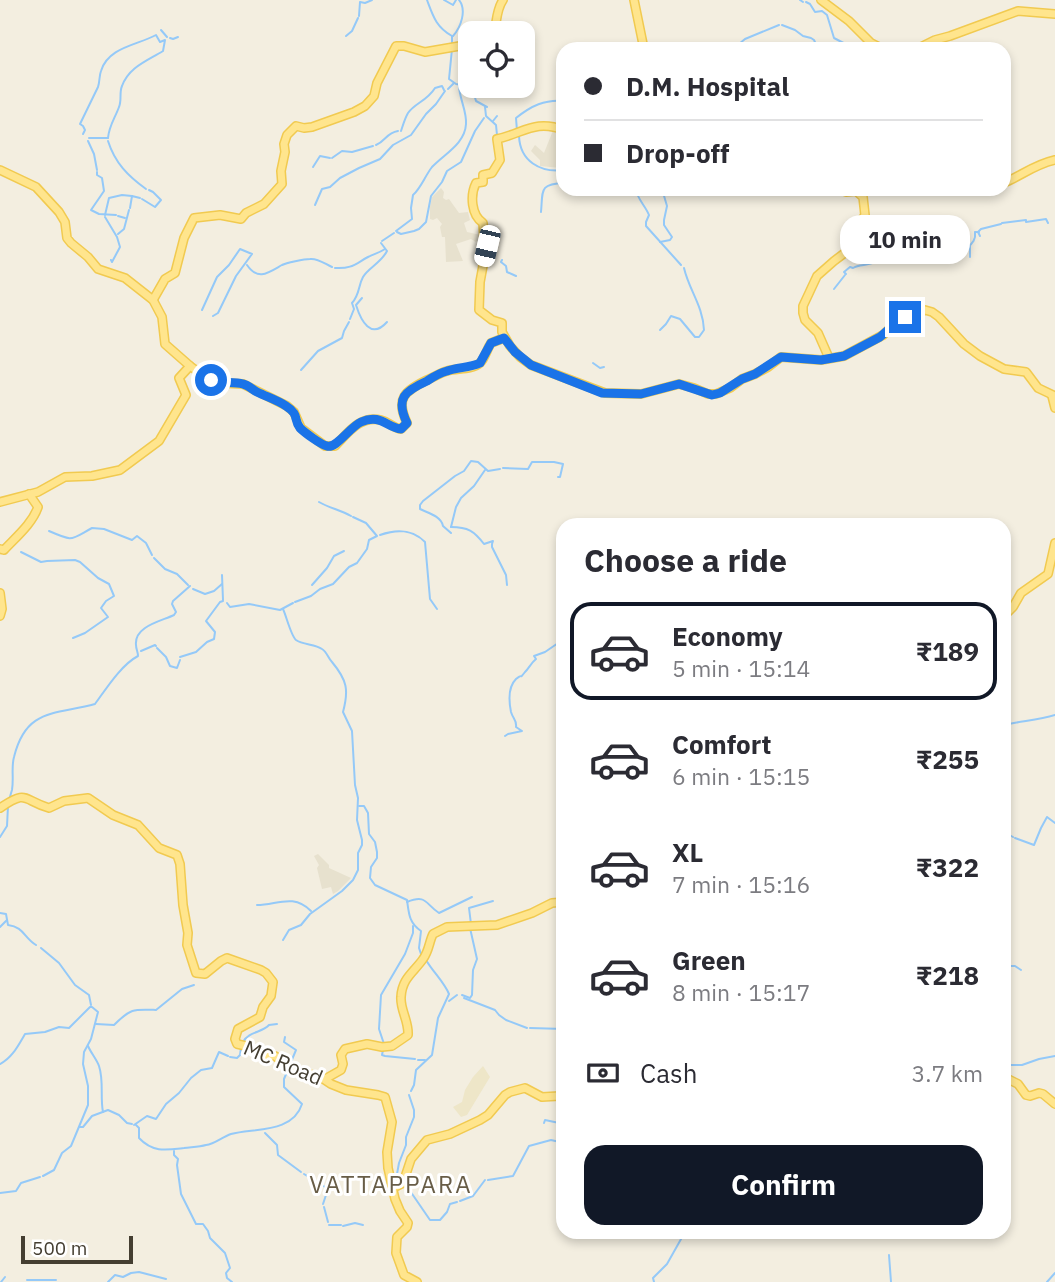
<!DOCTYPE html>
<meta charset="utf-8">
<style>
:root{--surface:#fff;--page:#f2f2f3;--text:#2b2b33;--muted:#7c7c81;--line:#e1e1e2;--accent:#111827}
body{margin:0;font-family:"IBM Plex Sans",sans-serif;background:var(--page);color:var(--text);height:100vh;display:flex;flex-direction:column;font-size:26px;white-space:nowrap}
*{box-sizing:border-box;margin:0}
p{font-size:23px;color:var(--muted)}
.icon{flex:none;width:38px;height:38px;fill:none;stroke:currentColor;stroke-width:2;stroke-linecap:round;stroke-linejoin:round}
.map{position:relative;flex:1;overflow:hidden}
.side{position:absolute;left:556px;top:518px;width:455px;height:721px;display:flex;flex-direction:column;background:var(--surface);border-radius:21px;box-shadow:0 4px 10px #0003}
.side>*{flex:none}
.hud{position:absolute;left:556px;top:42px;width:455px;height:154px;border-radius:21px;box-shadow:0 4px 10px #0003;display:grid;align-content:center;height:154px;padding:0 28px;background:var(--surface)}
.controls{position:absolute;left:458px;top:21px;display:grid;gap:14px}
.controls a{display:grid;place-items:center;width:77px;height:77px;border-radius:14px;background:var(--surface);box-shadow:0 4px 10px #0003;font-size:35px}
.scale{position:absolute;left:21px;bottom:18px;width:112px;box-sizing:border-box;padding-left:7px;border:4px solid #443e31;border-top:0;font-size:19px;line-height:24px;white-space:nowrap;color:#443e31;-webkit-text-stroke:5px #fff;paint-order:stroke}
.end{position:absolute;width:32px;height:32px;margin:-16px;border:9px solid #1a73e8;background:#fff;box-shadow:0 0 0 4px #fff}
.from{border-radius:50%}
.bubble{position:absolute;height:49px;border-radius:21px;background:var(--surface);box-shadow:0 4px 10px #0003;font-size:23px;font-weight:700;line-height:49px;text-align:center}
.car{position:absolute;width:21px;height:42px;margin:-21px -10px;border-radius:9px;box-shadow:0 0 5px 2px #0007;background:linear-gradient(#fff 24%,#345 0 40%,#fff 0 76%,#345 0 86%,#fff 0)}
.hud b{display:flex;align-items:center;gap:24px;height:66px;font-size:26px}
.hud b+b{border-top:2px solid var(--line)}
.hud i{width:18px;height:18px;background:var(--text)}
ul{padding:0;list-style:none}
li{display:flex;align-items:center;gap:21px;height:98px;margin:0 14px 10px;padding:0 14px;border:4px solid transparent;border-radius:21px}
li div{flex:1}
li b{display:block;font-size:26px}
li em{font-style:normal;font-weight:700}
li.on{border-color:var(--accent)}
li>.icon{width:63px;height:63px;stroke-width:1.5}
h2{padding:0 28px;font-size:32px;line-height:84px}
.pay{display:flex;align-items:center;gap:18px;height:77px;padding:0 28px;font-size:26px}
.pay p{margin-inline-start:auto}
.button{display:flex;gap:14px;margin-top:auto;padding:14px 28px}
.button a{flex:1;height:80px;border-radius:21px;background:var(--accent);color:#fff;font-size:28px;font-weight:700;line-height:80px;text-align:center}
.map>svg:first-child{display:block}
.residential{fill:#e7e1ce}
.education{fill:#eee6c8}
.lines{fill:none;stroke-linecap:round;stroke-linejoin:round}
.stream{stroke:#94c9f8;stroke-width:2}
.major-casing{stroke:#f1ca50;stroke-width:10}
.major{stroke:#ffe58d;stroke-width:7}
.route{stroke:#1a73e8;stroke-width:9}
.labels{text-anchor:middle;stroke-width:6;stroke-linejoin:round;paint-order:stroke}
.street-label{font-size:21px;fill:#443e31;stroke:#fff}
.quarter-label{font-size:24px;letter-spacing:2px;fill:#685d47;stroke:#fff}
</style>
<div class="map">
<svg width="1055" height="1282" viewBox="0 0 1055 1282">
<rect width="100%" height="100%" fill="#f3eee0"/>
<g class="residential">
<polygon points="554,128 563,131 563,159 561,168 540,166 540,160 531,151 535,145 544,153"/>
<polygon points="441,188 444,192 443,198 446,200 449,199 459,213 468,212 470,220 464,223 467,232 481,235 476,242 471,239 456,244 463,261 446,262 445,237 442,237 440,227 442,224 437,218 433,220 430,219 430,207 432,197"/>
<polygon points="318,854 329,865 329,868 351,878 338,891 333,894 331,887 322,889 317,868 319,865 314,856"/>
</g>
<polygon class="education" points="483,1066 490,1077 467,1115 461,1117 453,1107 462,1102 465,1090 473,1077"/>
<g class="lines">
<g class="stream">
<path d="M427,0c6,16 9,27 25,36v8"/>
<polyline points="444,0 453,5 456,0"/>
<polyline points="800,0 803,2"/>
<polyline points="806,2 810,4 815,12 822,11 827,15 834,38 855,49"/>
<polyline points="359,16 360,2 365,3 372,0"/>
<polyline points="782,25 795,30 803,36 811,38 814,40 818,49"/>
<polyline points="161,30 167,37"/>
<polyline points="346,36 352,31 358,18"/>
<path d="M453,36c8,-9 14,-26 6,-36"/>
<polyline points="170,38 173,39 178,37"/>
<polyline points="452,49 449,79 456,84 472,87 476,101 487,107"/>
<polyline points="733,49 745,39 779,25"/>
<polyline points="967,49 976,47 979,49"/>
<polyline points="448,89 454,83"/>
<polyline points="485,107 486,116 496,125 497,135"/>
<polyline points="493,121 497,116"/>
<path d="M401,131c2,-6 4,-13 7,-18 7,-10 19,-12 27,-25l7,-2 2,4"/>
<path d="M517,131l-1,-13c15,-12 29,-19 48,-17"/>
<path d="M83,134l2,-4 -2,-4 -3,-2 18,-37c2,-6 1,-11 3,-16 7,-24 37,-26 55,-36l4,7 5,-2 -2,11c-16,10 -34,16 -41,35 -3,7 0,14 -3,21 -4,11 -10,19 -11,31"/>
<path d="M519,136c1,25 21,37 45,34"/>
<polyline points="89,138 108,138"/>
<polyline points="88,141 94,154 97,170"/>
<path d="M108,141c7,22 20,35 38,48"/>
<path d="M376,145c10,-4 10,-12 22,-14"/>
<polyline points="332,158 342,151 352,152 373,146"/>
<polyline points="313,167 320,156 330,158"/>
<polyline points="97,172 97,175 102,178 104,191 91,210 99,214 116,215"/>
<path d="M636,189c1,10 9,16 13,26l-3,7v4l35,39"/>
<polyline points="142,199 155,207 161,200 153,192 149,190"/>
<polyline points="315,205 322,189 330,187 340,178 359,168 380,159 393,145 411,135 426,114 436,104 445,91"/>
<polyline points="130,208 132,196 140,198"/>
<path d="M541,212c2,-22 -2,-28 23,-29"/>
<polyline points="105,215 109,198 122,195 132,196"/>
<polyline points="118,216 125,218"/>
<polyline points="105,217 117,237 120,247 112,262 111,260"/>
<polyline points="1002,223 1026,220 1026,222 1046,219 1048,223"/>
<path d="M396,231l16,-12 -1,-11 2,-13c8,-7 12,-19 19,-28 12,-13 33,-23 34,-43 1,-13 -7,-26 -7,-39"/>
<polyline points="397,232 401,234 414,231 419,229 426,222 431,196 442,182 447,171 461,162 475,131 484,118"/>
<polyline points="118,234 124,229 129,210"/>
<polyline points="980,236 978,232 981,229 1001,224"/>
<polyline points="382,241 394,233"/>
<polyline points="660,242 670,240 672,237 664,225 664,220 667,206 662,189"/>
<path d="M917,243l7,-4v-4l8,-2 8,3 7,-2v3l15,5 5,6c6,-5 9,-9 8,-16h4"/>
<polyline points="970,246 970,257"/>
<polyline points="502,260 501,262 506,266 507,272 516,276"/>
<polyline points="877,261 883,258 889,260 898,253 914,248 916,244"/>
<path d="M247,265c11,16 21,8 35,0 4,-2 22,-6 28,-6 8,-1 15,5 22,8"/>
<path d="M335,268c17,1 20,-4 33,-11 6,-3 11,-4 17,-8"/>
<path d="M846,274l-2,-2 6,-5 3,1c6,-4 15,-2 22,-6"/>
<polyline points="834,289 845,275"/>
<path d="M362,298l-6,7c5,16 15,35 31,17"/>
<polyline points="202,310 217,277 229,265 240,249 252,254 236,276 218,313 213,316"/>
<path d="M350,319l4,-10 -2,-6c8,-9 6,-17 11,-26 5,-9 18,-14 24,-26l-6,-8"/>
<path d="M660,330l6,-6 5,-8 9,3 15,18h4l5,-7c-1,-24 -15,-40 -20,-62"/>
<polyline points="593,363 600,368 604,367"/>
<polyline points="301,370 318,351 342,338 344,331 349,322"/>
<polyline points="503,468 528,469 532,462 554,462 563,464 560,477 558,477"/>
<path d="M319,502c10,6 22,8 32,14"/>
<path d="M451,527c17,0 23,4 33,17l9,-3 -1,3v3l14,28 1,10"/>
<polyline points="451,527 456,507 461,498 474,486 485,470"/>
<path d="M49,531c25,11 21,9 43,-3l12,1 28,11 5,-4 9,7 6,12"/>
<path d="M451,533l-8,-7c-2,-10 -15,-13 -23,-17v-4l3,-4 32,-25 9,-5 7,-10 7,1 10,9 12,-2"/>
<path d="M380,535c17,-6 32,-6 45,7l5,57 7,10"/>
<polyline points="21,552 41,562 47,561 75,560 80,562 98,578 109,584 114,596 106,601 101,608 108,617 85,633 73,638"/>
<polyline points="154,558 165,569 177,574 188,585"/>
<polyline points="222,575 223,600"/>
<polyline points="312,585 327,568 334,556 344,551"/>
<polyline points="193,589 205,594 214,591 222,584"/>
<polyline points="295,602 311,596 320,589 333,584 349,567 357,563 367,549 369,540 377,536 366,523 353,517"/>
<polyline points="227,603 230,607 249,604 280,610 293,603"/>
<polyline points="157,648 166,657 170,666 177,668 180,660"/>
<polyline points="141,651 155,645 156,646"/>
<polyline points="180,657 196,652 207,642 214,639 215,632 206,621 220,602 223,601"/>
<path d="M1004,725c17,-4 34,-5 51,-10"/>
<path d="M505,736l3,-2 14,-3 -6,-4c1,-7 -3,-8 -5,-15 -2,-10 -3,-25 5,-33 8,-7 2,2 9,-7 4,-4 6,-9 11,-13l-2,-3 11,-4 19,-13"/>
<path d="M9,800c1,-3 2,-7 3,-10 2,-11 -1,-23 2,-33 12,-49 41,-42 81,-53 11,-15 26,-39 43,-48 0,-4 -2,-7 -2,-11 -2,-19 26,-24 38,-30l2,-3 -4,-8 1,-3 17,-15"/>
<path d="M359,806h5l4,7 1,21 6,8 2,10v6l-6,9 -1,11 5,7 32,15c2,14 2,23 14,31l-2,17 3,9"/>
<polyline points="1004,832 1013,837"/>
<polyline points="0,837 7,826 8,806"/>
<polyline points="1015,838 1034,845 1041,828 1047,817 1055,823"/>
<path d="M407,902c20,-8 18,2 32,11l33,-16"/>
<path d="M257,905c20,0 36,-12 54,6"/>
<path d="M0,913l6,1 2,11c16,2 16,13 28,20"/>
<polyline points="471,924 469,908 493,901"/>
<polyline points="0,927 7,920"/>
<path d="M283,940l6,-10 12,-5 9,-11 32,-23 11,-11 5,-10v-17l4,-8v-5l-5,-20 1,-22 -3,-13 -3,-54 -9,-19c6,-22 4,-32 -11,-50 -4,-4 -5,-10 -10,-13 -7,-5 -19,-4 -26,-9 -5,-4 -10,-25 -13,-31"/>
<polyline points="41,948 59,963 75,985 89,995 91,1005"/>
<polyline points="1004,966 1015,966 1021,970"/>
<polyline points="462,995 470,998 472,995 473,970 477,959 470,928"/>
<polyline points="464,998 495,1010 499,1015 506,1020 527,1028"/>
<polyline points="449,1001 457,995"/>
<path d="M96,1024l18,1c17,-17 20,-16 42,-15l26,-21 12,-4"/>
<polyline points="530,1028 564,1029"/>
<polyline points="285,1037 284,1042 296,1050 291,1062"/>
<path d="M243,1042c6,-11 19,-9 26,-17l8,-1"/>
<polyline points="384,1044 379,1029 381,995 405,954 413,933 413,926"/>
<path d="M88,1046c3,7 9,14 11,20 5,15 1,31 4,46"/>
<polyline points="383,1050 382,1055 385,1056 415,1059"/>
<polyline points="230,1057 237,1058 240,1055 241,1048"/>
<polyline points="418,1060 425,1060"/>
<path d="M0,1064c12,-6 18,-18 25,-30l20,-2 14,-5 10,1 21,-21h2l6,5 -7,27 -7,13 -1,12 5,22v19l-17,41 -9,7 -8,17 -11,6"/>
<polyline points="1004,1065 1022,1065 1039,1059 1055,1056"/>
<path d="M411,1091l3,-6 2,-15 16,-15 6,-37 11,-24c-5,-12 -16,-22 -23,-34"/>
<polyline points="544,1123 545,1120 564,1124"/>
<polyline points="134,1125 147,1116 156,1119 166,1104 179,1093 191,1078 201,1070 212,1068 219,1052 228,1056"/>
<path d="M136,1125l3,3v10c14,15 28,12 45,10 7,-1 15,-1 22,-3 9,-1 16,-8 25,-11 24,-6 62,-1 71,-30l-18,-17v-8l5,-12"/>
<polyline points="79,1127 83,1127 92,1116 108,1110 119,1115 127,1123 132,1124"/>
<polyline points="265,1133 277,1145 278,1155 301,1172"/>
<polyline points="174,1151 174,1155 178,1159 177,1165 181,1194 196,1224 203,1224 208,1231 210,1238 225,1253 230,1268 226,1273 227,1278 232,1282"/>
<polyline points="304,1174 325,1187 326,1195 323,1204"/>
<polyline points="402,1180 397,1174 399,1163 406,1145 406,1137 414,1117 414,1110 409,1095"/>
<polyline points="488,1180 513,1176 529,1146 551,1140 564,1143"/>
<polyline points="406,1185 430,1220 440,1220 447,1212 450,1204 457,1202"/>
<polyline points="0,1193 16,1191 21,1183 40,1177"/>
<polyline points="460,1201 473,1196 485,1180"/>
<polyline points="324,1207 328,1222"/>
<polyline points="329,1225 341,1225"/>
<polyline points="343,1226 355,1223 363,1225"/>
<polyline points="889,1255 891,1282"/>
<polyline points="27,1280 56,1280"/>
<polyline points="1,1282 5,1277"/>
<polyline points="108,1282 115,1275 123,1277 131,1273 139,1272 166,1279"/>
<polyline points="654,1282 653,1278 667,1264 685,1232"/>
<polyline points="1047,1282 1055,1273"/>
</g>
<g class="major-casing">
<g id="major">
<polyline points="634,0 644,49"/>
<polyline points="821,0 849,21 871,43 883,49"/>
<path d="M494,33c3,-11 2,-23 9,-33"/>
<polyline points="917,49 935,40 950,36 1018,11 1055,14"/>
<path d="M564,130c-29,-11 -40,3 -67,9l3,21 -8,13 -9,2v7l-7,1c-6,12 -5,32 7,40l1,16 3,5 -7,38 -1,28 13,10 10,3v9l8,14 10,11 11,8 74,28 36,1 38,-10 15,4 14,6h8l14,-6 12,-9 13,-5 13,-7 13,-10 40,3 23,-4 39,-21 16,-15 26,-10 7,2 7,5 25,27 16,12 24,13 22,3 12,16 17,8"/>
<path d="M0,170l36,17 23,25 6,10 2,16 4,5 17,14 10,12 27,9 28,22 9,17 3,27 25,22 21,15 11,2 21,1 44,22 7,6 7,16 24,18h10c13,-13 25,-31 46,-26 8,2 12,8 20,9l6,-6c-12,-25 -2,-32 20,-43 7,-3 13,-7 20,-9 10,-3 25,-1 33,-8 5,-5 7,-14 11,-20l13,-5"/>
<path d="M1004,183c18,-8 32,-19 51,-23"/>
<polyline points="153,300 165,279 175,273 184,238 194,218 220,215 241,219 246,213 264,204 282,184 281,171 285,152 284,144 287,135 296,126 304,128 312,127 354,112 365,106 374,96 377,83 396,46 404,46 425,52 471,44"/>
<polyline points="829,358 818,333 805,320 803,313 803,306 817,276 834,261 850,249 848,243 849,238 865,215 863,197 856,191 846,192 839,189"/>
<polyline points="1052,396 1055,408"/>
<polyline points="0,502 38,492 65,477 92,476 120,470 159,441 186,395 179,378 190,366"/>
<path d="M0,549l4,1c12,-13 28,-26 34,-43l-9,-13"/>
<polyline points="0,593 2,609 0,616"/>
<polyline points="1004,616 1013,607 1021,593 1048,574 1055,543"/>
<path d="M0,808c28,-19 22,-8 49,0l15,-7 24,-3 25,17 25,10 21,23 18,7 3,9 3,41 5,28 -1,12 9,28 9,1 16,-13 6,-3 34,12 5,3 7,9 -2,14 -8,11 -3,10 -22,12 -3,10 2,5 9,2 15,9 14,1 9,7 23,11 12,2 12,8 15,6 32,5 7,2 7,25 -5,30 1,16 7,31 5,12 8,12 -1,4 -10,10 -1,16 8,22 13,7"/>
<polyline points="1004,1077 1018,1084 1026,1095 1030,1096 1039,1093 1043,1094 1055,1104"/>
<path d="M325,1079l16,-9 2,-6 -2,-9 4,-6 22,-5 15,3 10,-1 16,-11c1,-14 -8,-25 -7,-38 1,-19 13,-25 22,-38 6,-8 6,-17 10,-25l14,-7 50,-2 35,-12 20,-10 12,-1"/>
<polyline points="393,1186 397,1186 403,1183 411,1159 427,1140 450,1134 480,1120 488,1115 505,1095 510,1092 525,1088 542,1097 559,1096 564,1098"/>
</g>
</g>
<use href="#major" class="major"/>
</g>
<g class="lines">
<path class="route" d="M211,380c11,4 22,1 32,4 5,1 10,6 14,8 10,5 20,8 29,14 14,9 7,13 14,22 4,4 21,17 27,18 9,3 23,-19 34,-24 20,-9 26,6 40,7l6,-6c-12,-25 -2,-32 20,-42 6,-4 12,-8 20,-10 11,-4 22,-3 33,-8l11,-20 13,-5 11,14 16,13 71,28 39,1 38,-10 33,11 8,-2 22,-14 13,-5 26,-17 40,3 23,-4 36,-19 17,-15 8,-5"/>
</g>
<g class="labels">
<g class="street-label">
<text transform="translate(283 1063) rotate(23)" y="7">MC Road</text>
</g>
<g class="quarter-label">
<text x="391" y="1193">VATTAPPARA</text>
</g>
</g>
</svg>
<div class="controls">
<a><svg class="icon" aria-label="locate" viewBox="0 0 24 24"><circle cx="12" cy="12" r="6"/><path d="M12 2v4M12 18v4M2 12h4M18 12h4"/></svg></a>
</div>
<div class="scale">500 m</div>
<i class="end from" style="left:211px;top:380px"></i>
<i class="end" style="left:905px;top:317px"></i>
<div class="bubble" style="left:840px;top:215px;width:130px">10 min</div>
<i class="car" style="left:487px;top:246px;rotate:193deg"></i>
<div class="hud">
<b><i class="from"></i>D.M. Hospital</b>
<b><i></i>Drop-off</b>
</div>
<section class="side">
<h2>Choose a ride</h2>
<ul>
<li class="on"><svg class="icon" aria-label="car" viewBox="0 0 24 24"><path d="M5 17H2v-5l4-1 3-4h7l3 4 3 1v5h-3M9 17h6M6 11h13"/><circle cx="7" cy="17" r="2"/><circle cx="17" cy="17" r="2"/></svg><div><b>Economy</b><p>5 min · 15:14</p></div><em>₹189</em></li>
<li><svg class="icon" aria-label="car" viewBox="0 0 24 24"><path d="M5 17H2v-5l4-1 3-4h7l3 4 3 1v5h-3M9 17h6M6 11h13"/><circle cx="7" cy="17" r="2"/><circle cx="17" cy="17" r="2"/></svg><div><b>Comfort</b><p>6 min · 15:15</p></div><em>₹255</em></li>
<li><svg class="icon" aria-label="car" viewBox="0 0 24 24"><path d="M5 17H2v-5l4-1 3-4h7l3 4 3 1v5h-3M9 17h6M6 11h13"/><circle cx="7" cy="17" r="2"/><circle cx="17" cy="17" r="2"/></svg><div><b>XL</b><p>7 min · 15:16</p></div><em>₹322</em></li>
<li><svg class="icon" aria-label="car" viewBox="0 0 24 24"><path d="M5 17H2v-5l4-1 3-4h7l3 4 3 1v5h-3M9 17h6M6 11h13"/><circle cx="7" cy="17" r="2"/><circle cx="17" cy="17" r="2"/></svg><div><b>Green</b><p>8 min · 15:17</p></div><em>₹218</em></li>
</ul>
<div class="pay"><svg class="icon" aria-label="cash" viewBox="0 0 24 24"><path d="M3 7h18v10H3z"/><circle cx="12" cy="12" r="2"/></svg>Cash<p>3.7 km</p></div>
<div class="button"><a>Confirm</a></div>
</section>
</div>
